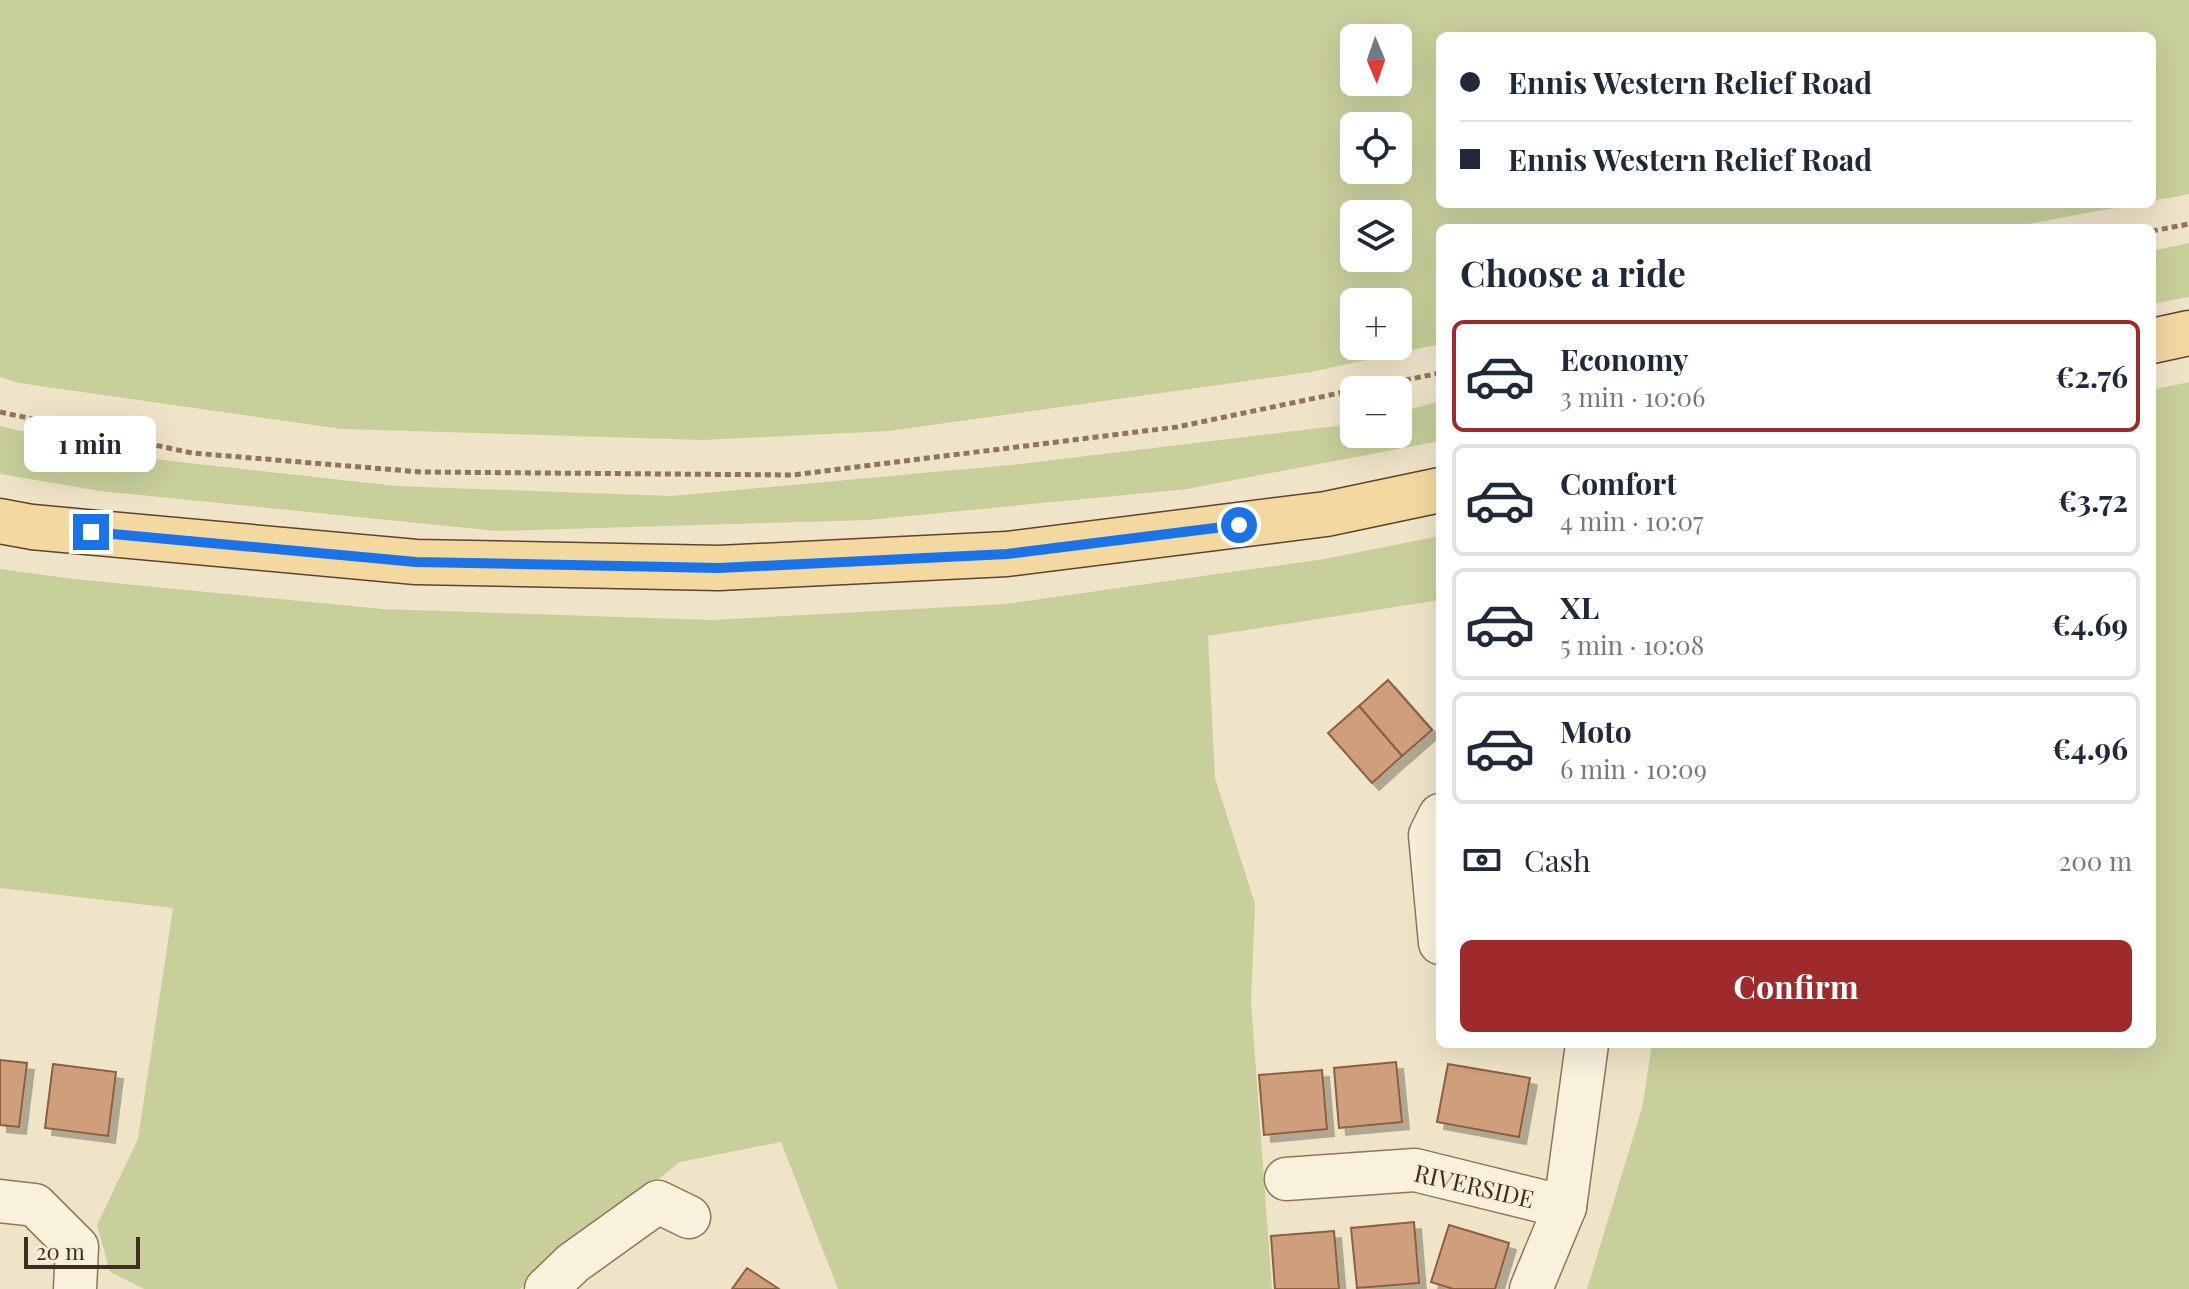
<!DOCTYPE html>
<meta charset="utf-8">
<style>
:root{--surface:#fff;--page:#f2f2f3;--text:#1f2937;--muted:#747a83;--line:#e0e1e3;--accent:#9e2a2b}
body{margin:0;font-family:"Playfair Display",serif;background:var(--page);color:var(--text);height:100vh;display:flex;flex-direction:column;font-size:30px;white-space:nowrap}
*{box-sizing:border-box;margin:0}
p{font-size:26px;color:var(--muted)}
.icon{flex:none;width:44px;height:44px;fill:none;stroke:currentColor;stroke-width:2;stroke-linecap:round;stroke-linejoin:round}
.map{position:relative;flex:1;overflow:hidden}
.side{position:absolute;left:1436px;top:224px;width:720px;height:824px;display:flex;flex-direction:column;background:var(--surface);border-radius:12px;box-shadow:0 8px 32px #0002}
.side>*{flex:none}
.hud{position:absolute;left:1436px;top:32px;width:720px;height:176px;border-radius:12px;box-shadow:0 8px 32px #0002;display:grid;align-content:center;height:176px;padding:0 24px;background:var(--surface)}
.needle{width:52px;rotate:178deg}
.buttons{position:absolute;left:1340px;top:24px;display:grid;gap:16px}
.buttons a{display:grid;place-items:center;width:72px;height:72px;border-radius:12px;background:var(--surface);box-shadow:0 8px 32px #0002;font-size:40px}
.scale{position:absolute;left:24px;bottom:20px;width:116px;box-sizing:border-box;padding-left:8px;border:4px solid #3d2e20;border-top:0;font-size:22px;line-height:28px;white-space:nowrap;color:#3d2e20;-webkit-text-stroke:6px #f7eed8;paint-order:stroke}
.end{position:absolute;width:36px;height:36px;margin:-18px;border:10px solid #1a73e8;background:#fff;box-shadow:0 0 0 4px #fff}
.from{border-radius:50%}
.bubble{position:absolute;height:56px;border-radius:12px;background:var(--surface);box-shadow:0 8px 32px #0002;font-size:26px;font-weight:700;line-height:56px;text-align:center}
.hud b{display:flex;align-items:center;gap:28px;height:76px;font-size:30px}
.hud b+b{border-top:2px solid var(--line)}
.hud i{width:20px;height:20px;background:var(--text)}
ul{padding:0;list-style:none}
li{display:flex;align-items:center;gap:24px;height:112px;margin:0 16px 12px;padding:0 8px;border:4px solid var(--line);border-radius:12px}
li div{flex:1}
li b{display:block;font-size:30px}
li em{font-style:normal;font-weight:700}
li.selected{border-color:var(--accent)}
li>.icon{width:72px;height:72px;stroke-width:1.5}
h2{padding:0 24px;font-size:36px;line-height:96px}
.pay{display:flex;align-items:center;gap:20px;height:88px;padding:0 24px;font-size:30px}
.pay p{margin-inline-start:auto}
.action{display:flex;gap:16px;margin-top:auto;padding:16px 24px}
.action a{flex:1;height:92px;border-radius:12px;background:var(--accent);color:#fff;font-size:32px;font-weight:700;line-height:92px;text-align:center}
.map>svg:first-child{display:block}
.green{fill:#c9cf9b;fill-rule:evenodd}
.building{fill:#cf9f7d;stroke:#8d5f41;stroke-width:2;filter:url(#shadow)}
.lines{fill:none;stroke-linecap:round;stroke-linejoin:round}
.minor-casing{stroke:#8d765c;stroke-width:45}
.primary-casing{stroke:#5b4430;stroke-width:47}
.path{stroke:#8d765c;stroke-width:5;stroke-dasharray:6 4;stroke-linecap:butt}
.minor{stroke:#faf1dc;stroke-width:42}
.primary{stroke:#f3d9a0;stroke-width:44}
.route{stroke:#1a73e8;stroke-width:10}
.labels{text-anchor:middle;stroke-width:6;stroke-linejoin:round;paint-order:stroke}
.street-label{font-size:24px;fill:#3d2e20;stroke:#f7eed8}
</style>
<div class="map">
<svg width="2189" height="1289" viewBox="0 0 2189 1289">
<defs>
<filter id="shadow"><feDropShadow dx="7" dy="7" stdDeviation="0" flood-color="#0004"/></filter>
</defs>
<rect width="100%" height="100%" fill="#f0e4c8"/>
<g class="green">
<path d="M0,0h2189v194l-37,7v-165h-712v168h695l-128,24h-567v116l-129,28 -422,59 -186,9 -361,-11 -323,-46 -19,-6zM1354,38h44v44h-44zM1354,126h44v44h-44zM1354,214h44v44h-44zM1354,302h44v44h-44z"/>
<polygon points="2189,243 2189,297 2152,304 2152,251"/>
<polygon points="2189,382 2189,1289 1587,1289 1642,1108 1652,1044 2152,1044 2152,390"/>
<polygon points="1440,401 1440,441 1187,489 868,520 497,531 100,491 0,474 0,426 127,456 396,486 671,496 1020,464 1354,424 1354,434 1398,434 1398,413"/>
<polygon points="1440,536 1440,600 1208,636 1215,778 1255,904 1251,1001 1272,1289 838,1289 781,1142 680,1162 520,1289 144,1289 110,1272 97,1225 138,1139 173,908 0,888 0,569 74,579 383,609 711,620 1006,604 1324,559"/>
</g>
<g class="building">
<polygon points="1388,680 1432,730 1402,756 1359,706"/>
<polygon points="1359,706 1402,756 1372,783 1328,733"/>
<polygon points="0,1060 27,1063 19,1127 0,1125"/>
<polygon points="1396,1062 1402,1122 1339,1128 1334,1068"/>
<polygon points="53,1064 116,1072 108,1136 45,1128"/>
<polygon points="1448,1064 1530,1078 1519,1137 1437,1122"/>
<polygon points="1322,1070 1327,1129 1264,1135 1259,1075"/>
<polygon points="1414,1222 1419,1283 1357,1288 1351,1228"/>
<polygon points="1449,1225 1509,1243 1495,1289 1453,1289 1431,1282"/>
<polygon points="1334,1231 1339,1289 1275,1289 1271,1236"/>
<polygon points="747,1268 779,1289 732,1289"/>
</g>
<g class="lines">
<g class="minor-casing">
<g id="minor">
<polyline points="1440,815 1430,835 1440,943"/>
<polyline points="1286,1179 1415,1170 1565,1207"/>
<polyline points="0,1201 35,1205 77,1247 75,1289"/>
<polyline points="546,1289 573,1263 658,1202 689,1217"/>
<polyline points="1531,1289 1565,1207 1587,1044"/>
</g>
</g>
<g class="primary-casing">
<g id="primary">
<polyline points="2152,341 2189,333"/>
<polyline points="0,521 32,527 416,562 719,568 1007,554 1326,514 1440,490"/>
</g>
</g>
<g class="path">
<polyline points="2152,231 2189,224"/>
<polyline points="1356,390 1440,373"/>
<polyline points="0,412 192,453 421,472 792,475 1177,427 1354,390"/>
</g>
<use href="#minor" class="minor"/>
<use href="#primary" class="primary"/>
</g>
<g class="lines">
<polyline class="route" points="91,532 416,562 719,568 1007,554 1239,525"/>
</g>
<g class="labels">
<g class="street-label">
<text transform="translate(1474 1187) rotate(13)" y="8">RIVERSIDE</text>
</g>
</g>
</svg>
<div class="buttons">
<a><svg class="needle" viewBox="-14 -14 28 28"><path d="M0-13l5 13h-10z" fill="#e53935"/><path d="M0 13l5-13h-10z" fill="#747a83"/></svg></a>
<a><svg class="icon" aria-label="locate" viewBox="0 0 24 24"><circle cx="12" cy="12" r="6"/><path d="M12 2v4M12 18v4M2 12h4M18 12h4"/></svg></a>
<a><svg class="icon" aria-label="layers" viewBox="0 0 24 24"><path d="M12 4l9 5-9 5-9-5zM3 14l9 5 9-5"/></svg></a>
<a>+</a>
<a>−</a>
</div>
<div class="scale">20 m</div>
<i class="end from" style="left:1239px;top:525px"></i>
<i class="end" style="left:91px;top:532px"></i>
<div class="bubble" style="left:24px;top:416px;width:132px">1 min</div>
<div class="hud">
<b><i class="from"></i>Ennis Western Relief Road</b>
<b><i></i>Ennis Western Relief Road</b>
</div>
<section class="side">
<h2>Choose a ride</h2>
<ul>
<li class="selected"><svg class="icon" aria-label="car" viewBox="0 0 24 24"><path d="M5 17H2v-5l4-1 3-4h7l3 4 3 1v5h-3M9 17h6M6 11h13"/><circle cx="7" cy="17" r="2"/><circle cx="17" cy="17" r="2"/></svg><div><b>Economy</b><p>3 min · 10:06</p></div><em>€2.76</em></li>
<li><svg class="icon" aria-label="car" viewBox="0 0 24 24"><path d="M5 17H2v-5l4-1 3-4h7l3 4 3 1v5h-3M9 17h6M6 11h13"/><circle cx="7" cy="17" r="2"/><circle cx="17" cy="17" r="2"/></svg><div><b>Comfort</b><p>4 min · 10:07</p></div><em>€3.72</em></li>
<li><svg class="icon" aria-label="car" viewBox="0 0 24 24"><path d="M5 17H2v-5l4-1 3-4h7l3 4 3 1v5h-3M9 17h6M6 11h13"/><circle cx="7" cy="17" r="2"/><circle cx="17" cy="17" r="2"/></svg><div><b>XL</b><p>5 min · 10:08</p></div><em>€4.69</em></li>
<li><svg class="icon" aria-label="car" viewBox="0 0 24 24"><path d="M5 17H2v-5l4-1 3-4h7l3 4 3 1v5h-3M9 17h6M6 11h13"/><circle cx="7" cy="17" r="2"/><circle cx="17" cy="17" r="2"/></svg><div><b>Moto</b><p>6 min · 10:09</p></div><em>€4.96</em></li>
</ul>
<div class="pay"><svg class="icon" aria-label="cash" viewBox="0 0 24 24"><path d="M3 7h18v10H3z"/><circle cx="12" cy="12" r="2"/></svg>Cash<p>200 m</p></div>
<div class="action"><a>Confirm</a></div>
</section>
</div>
